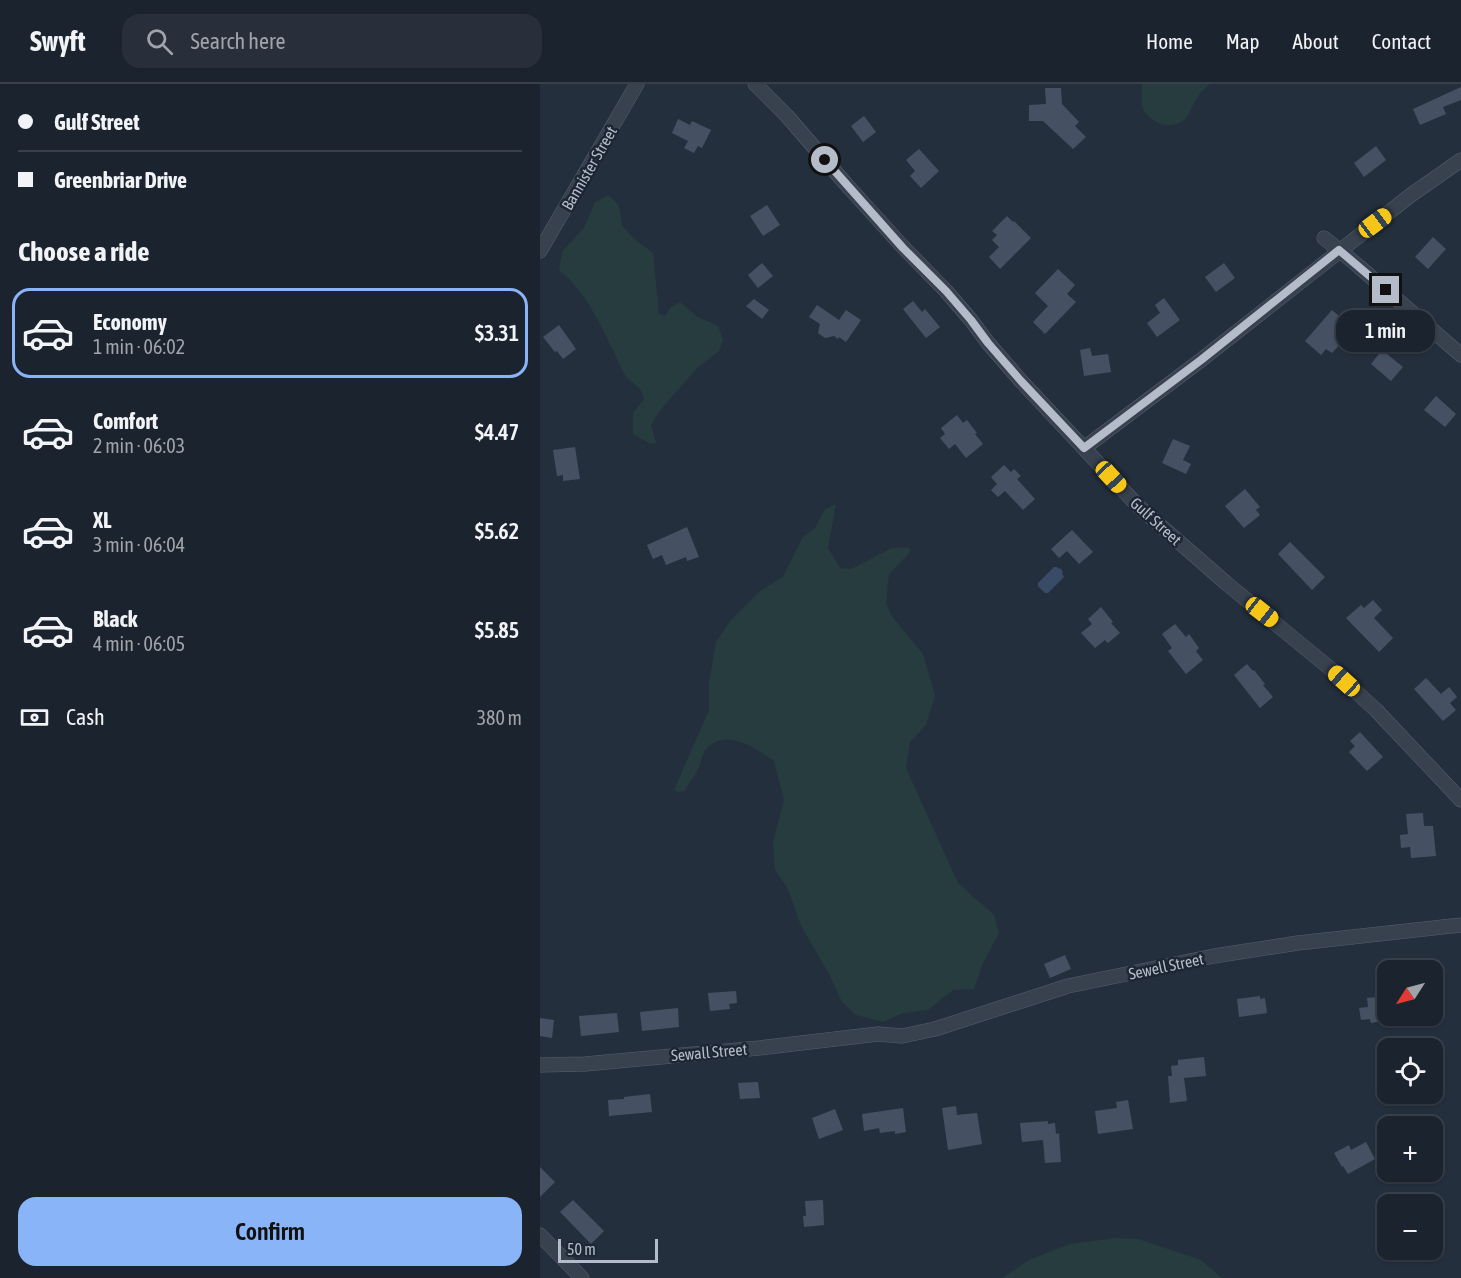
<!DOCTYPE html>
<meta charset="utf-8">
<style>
:root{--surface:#1b232e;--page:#282f3a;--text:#f1f3f6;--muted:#a0a4aa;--line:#39404a;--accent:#8ab4f8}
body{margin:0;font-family:"Asap Condensed",sans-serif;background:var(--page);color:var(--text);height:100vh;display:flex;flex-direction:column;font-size:22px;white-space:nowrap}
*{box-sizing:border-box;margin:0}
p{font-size:20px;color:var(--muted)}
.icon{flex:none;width:33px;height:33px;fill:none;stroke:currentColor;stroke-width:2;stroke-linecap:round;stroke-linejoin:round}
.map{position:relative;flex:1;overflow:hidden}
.sheet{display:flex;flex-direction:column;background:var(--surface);width:540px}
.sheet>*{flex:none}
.hud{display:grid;align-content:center;height:132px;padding:0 18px;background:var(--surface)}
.needle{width:39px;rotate:234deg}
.controls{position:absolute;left:837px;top:876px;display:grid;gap:12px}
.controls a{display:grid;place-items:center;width:66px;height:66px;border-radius:12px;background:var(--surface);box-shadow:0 2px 4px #0004,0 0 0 2px var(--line);font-size:30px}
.scale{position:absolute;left:18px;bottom:15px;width:100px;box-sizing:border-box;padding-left:6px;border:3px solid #b4bcc9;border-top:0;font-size:16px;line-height:21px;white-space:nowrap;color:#b4bcc9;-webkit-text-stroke:4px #1d2633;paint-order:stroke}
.end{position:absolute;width:27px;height:27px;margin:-14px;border:8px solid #b4bcc9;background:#111;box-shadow:0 0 0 3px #111}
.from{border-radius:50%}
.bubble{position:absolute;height:42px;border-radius:18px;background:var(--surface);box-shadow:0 2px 4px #0004,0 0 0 2px var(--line);font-size:20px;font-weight:600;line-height:42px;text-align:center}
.car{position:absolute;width:18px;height:36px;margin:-18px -9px;border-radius:8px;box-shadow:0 0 4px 2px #0007;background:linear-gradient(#f5c518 24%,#345 0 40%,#f5c518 0 76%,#345 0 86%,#f5c518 0)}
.hud b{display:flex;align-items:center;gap:21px;height:57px;font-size:22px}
.hud b+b{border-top:2px solid var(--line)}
.hud i{width:15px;height:15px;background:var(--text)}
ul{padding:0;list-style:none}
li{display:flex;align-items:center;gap:18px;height:90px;margin:0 12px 9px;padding:0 6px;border:3px solid transparent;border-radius:18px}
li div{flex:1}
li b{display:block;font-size:22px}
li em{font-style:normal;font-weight:600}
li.current{border-color:var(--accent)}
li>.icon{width:54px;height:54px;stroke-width:1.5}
h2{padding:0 18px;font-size:27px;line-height:72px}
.pay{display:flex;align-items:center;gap:15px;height:66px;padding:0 18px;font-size:22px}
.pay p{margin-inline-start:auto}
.cta{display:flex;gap:12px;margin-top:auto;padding:12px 18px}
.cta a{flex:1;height:69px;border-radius:18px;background:var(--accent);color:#111;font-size:24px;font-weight:600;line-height:69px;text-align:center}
header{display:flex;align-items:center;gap:36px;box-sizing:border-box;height:84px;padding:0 30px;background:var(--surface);border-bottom:2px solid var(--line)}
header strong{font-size:28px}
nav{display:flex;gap:33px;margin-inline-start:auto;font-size:21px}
.search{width:420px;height:54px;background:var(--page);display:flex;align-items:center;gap:15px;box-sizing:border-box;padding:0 21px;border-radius:18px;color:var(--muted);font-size:22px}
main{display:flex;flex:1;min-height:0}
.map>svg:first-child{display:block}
.green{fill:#263c3f}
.water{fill:#394c67}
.building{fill:#455162}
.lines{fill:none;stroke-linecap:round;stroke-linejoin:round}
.minor-casing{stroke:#565f6c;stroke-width:15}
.minor{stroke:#38414e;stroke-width:14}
.route{stroke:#b4bcc9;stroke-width:8}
.labels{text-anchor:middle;stroke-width:5;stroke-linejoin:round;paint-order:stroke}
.street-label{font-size:16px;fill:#b4bcc9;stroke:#1d2633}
</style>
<header>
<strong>Swyft</strong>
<div class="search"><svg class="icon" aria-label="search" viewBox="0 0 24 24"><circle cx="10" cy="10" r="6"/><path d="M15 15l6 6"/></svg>Search here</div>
<nav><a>Home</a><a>Map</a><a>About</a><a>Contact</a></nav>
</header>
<main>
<section class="sheet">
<div class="hud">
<b><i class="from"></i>Gulf Street</b>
<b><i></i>Greenbriar Drive</b>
</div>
<h2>Choose a ride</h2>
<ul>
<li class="current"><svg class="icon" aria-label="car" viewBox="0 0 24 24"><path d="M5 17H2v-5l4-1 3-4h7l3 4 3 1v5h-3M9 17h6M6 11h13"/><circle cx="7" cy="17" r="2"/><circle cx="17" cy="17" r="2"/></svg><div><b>Economy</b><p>1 min · 06:02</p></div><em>$3.31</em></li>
<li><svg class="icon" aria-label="car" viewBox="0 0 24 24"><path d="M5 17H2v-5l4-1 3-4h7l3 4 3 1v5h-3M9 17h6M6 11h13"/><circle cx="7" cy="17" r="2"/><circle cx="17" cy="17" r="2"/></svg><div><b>Comfort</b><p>2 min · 06:03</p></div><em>$4.47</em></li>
<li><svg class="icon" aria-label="car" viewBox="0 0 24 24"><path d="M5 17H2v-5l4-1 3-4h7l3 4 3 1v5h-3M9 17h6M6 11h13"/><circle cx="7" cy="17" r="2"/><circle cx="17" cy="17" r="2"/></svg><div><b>XL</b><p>3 min · 06:04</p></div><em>$5.62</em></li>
<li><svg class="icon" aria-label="car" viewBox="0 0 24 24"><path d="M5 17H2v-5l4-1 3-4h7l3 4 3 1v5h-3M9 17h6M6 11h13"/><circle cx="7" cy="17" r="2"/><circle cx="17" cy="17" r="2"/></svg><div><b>Black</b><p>4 min · 06:05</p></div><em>$5.85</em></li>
</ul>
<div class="pay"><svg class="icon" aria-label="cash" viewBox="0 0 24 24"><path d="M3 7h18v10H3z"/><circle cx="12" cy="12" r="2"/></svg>Cash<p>380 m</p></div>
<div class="cta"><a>Confirm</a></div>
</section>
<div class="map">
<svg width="921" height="1194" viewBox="0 0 921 1194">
<rect width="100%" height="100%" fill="#242f3e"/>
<g class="green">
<path d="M602,0h68c-5,4 -10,9 -13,14 -4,5 -5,11 -9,17 -6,11 -23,13 -33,6 -17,-11 -13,-19 -13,-37z"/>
<path d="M69,111l10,11 3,19 10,12 21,16 6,61 6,2 6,-9 9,-5 16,14 22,10 5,13 -4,12 -23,18 -38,44 -7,12 5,18 -5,1 -18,-10v-21l11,-13c-2,-14 -11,-15 -19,-25 -5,-8 -8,-17 -12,-25 -14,-28 -29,-61 -54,-80l3,-18 22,-24 11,-26z"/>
<path d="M296,420l-8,44 12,20 11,1 41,-21 16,-1 3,4 -22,23 -3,29 5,12 32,39 12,42 -9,29 -16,17 -4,26 52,115 36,32 5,18 -17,32 -8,24 -21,1 -25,20 -25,3 -20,9 -27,-7 -14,-13 -13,-28 -28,-48 -13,-37 -13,-19 -2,-28 11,-42 -10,-39c-19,-13 -48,-34 -68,-12 -5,6 -5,16 -9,22 -4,7 -9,14 -13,20l-6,1 -4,-2 35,-80v-27l7,-41 14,-21 30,-30 23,-14 20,-40 12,-9 10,-19z"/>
<polygon points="576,1154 598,1155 661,1176 682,1194 462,1194 491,1175 530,1160"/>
</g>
<polygon class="water" points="514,483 517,483 519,485 520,484 523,488 522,489 524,493 508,509 505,509 498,502 498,499"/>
<g class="building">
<polygon points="921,3 921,16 903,23 906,30 880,41 873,25"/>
<polygon points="505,4 521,4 522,20 539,38 535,42 546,53 533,65 503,37 489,37 489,21 506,20"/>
<polygon points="324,32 336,48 323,58 311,42"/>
<polygon points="138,35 150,41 152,37 171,46 162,64 158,62 154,69 144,64 148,57 132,49"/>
<polygon points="836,62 846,76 824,93 814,79"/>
<polygon points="379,65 399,87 381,104 370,92 375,87 366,76"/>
<polygon points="227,121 240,141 223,152 210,132"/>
<polygon points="467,132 473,138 474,137 491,154 460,185 449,173 459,163 452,156 457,151 452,147"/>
<polygon points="893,153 906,165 888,185 875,173"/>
<polygon points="222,179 233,192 218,204 208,191"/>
<polygon points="684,179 695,194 676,208 665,193"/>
<polygon points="518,185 535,201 527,210 536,218 505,250 493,238 508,222 495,209"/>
<polygon points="624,214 640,236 617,253 607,239 620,229 615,221"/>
<polygon points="214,215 229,226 222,235 206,222"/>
<polygon points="373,217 382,228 385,225 400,243 386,254 363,225"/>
<polygon points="277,221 299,236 306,226 321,236 306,258 299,253 298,255 294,252 285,254 278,249 280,240 269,233"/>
<polygon points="792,226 808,240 797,253 802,258 792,269 786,265 781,271 765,257"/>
<polygon points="19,241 36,265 23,275 17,267 15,268 3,253"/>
<polygon points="550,264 552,272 568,270 571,288 544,292 540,266"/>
<polygon points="842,266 863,283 851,297 831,280"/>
<polygon points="896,312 916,330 905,343 884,326"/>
<polygon points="417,331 423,339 427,336 437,349 435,350 443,360 426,374 415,360 409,365 400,354 405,350 401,344"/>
<polygon points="633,355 650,362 643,376 651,380 646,390 622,379"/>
<polygon points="35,363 40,395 23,397 23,391 17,392 13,366"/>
<polygon points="464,381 471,388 474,385 481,392 477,395 495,415 483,426 465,407 458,413 451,406 457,400 451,393"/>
<polygon points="705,405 720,423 716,426 720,431 704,444 685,422"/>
<polygon points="147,443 159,473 147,477 146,473 126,481 122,471 113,475 107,461"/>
<polygon points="532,446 553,468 539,480 527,467 519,474 511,465"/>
<polygon points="750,458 785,493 772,506 738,470"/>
<polygon points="833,516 842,526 834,534 853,554 839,568 806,534 821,521 824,524"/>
<polygon points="561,523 573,538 571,539 580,549 568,559 565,556 555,564 541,549 552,540 548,535"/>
<polygon points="635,540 646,553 649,550 659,564 656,567 663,576 646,590 628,567 632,564 622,550"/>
<polygon points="707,580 713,587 714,586 725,600 723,601 733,613 720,624 694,591"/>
<polygon points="886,594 901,610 909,603 917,613 910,619 916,626 903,637 874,605"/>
<polygon points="820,648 843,673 827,687 809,668 815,662 810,657"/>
<polygon points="883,729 884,742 893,742 896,772 871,774 870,763 861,764 860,751 868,750 866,730"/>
<polygon points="525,871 531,885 510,894 504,880"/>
<polygon points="196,907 197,919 189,920 190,925 170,927 168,909"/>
<polygon points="720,912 720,915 725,914 727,929 699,933 697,915"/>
<polygon points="848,912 848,936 831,939 830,935 821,936 819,924 828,923 827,914"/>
<polygon points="138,924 139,943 102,947 100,928"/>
<polygon points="77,929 79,948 41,952 39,932"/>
<polygon points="0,934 14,936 12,954 0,952"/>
<polygon points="664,973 666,992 644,994 647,1017 630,1019 628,992 632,992 631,982 638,981 638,976"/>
<polygon points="218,998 220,1014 200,1015 198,999"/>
<polygon points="110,1010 112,1028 69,1032 68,1016 84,1015 84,1013"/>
<polygon points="588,1016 593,1045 558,1050 555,1027 577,1024 576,1018"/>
<polygon points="416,1022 417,1031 437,1029 442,1060 408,1066 402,1024"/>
<polygon points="363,1024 366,1048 355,1050 355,1047 340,1049 339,1044 324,1047 322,1030"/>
<polygon points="295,1025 303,1046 279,1055 272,1034"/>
<polygon points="508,1037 508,1040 515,1039 516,1050 519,1049 521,1078 505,1079 503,1056 482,1058 480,1039"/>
<polygon points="826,1058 835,1075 808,1090 803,1082 802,1083 794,1069 809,1061 811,1066"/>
<polygon points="0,1083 15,1098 0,1113"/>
<polygon points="33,1116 64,1147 51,1160 20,1128"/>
<polygon points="283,1116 284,1141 264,1143 263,1132 266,1132 265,1117"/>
</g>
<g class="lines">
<g class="minor-casing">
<g id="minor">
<polyline points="215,0 247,32 305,99 363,163 406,207 431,236 448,259 481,297 598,422 686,499 792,586 836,626 921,716"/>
<polyline points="784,154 816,180 921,271"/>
<polyline points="0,167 97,0"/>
<polyline points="544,364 661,276 871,111 921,76"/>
<polyline points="0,981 45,980 219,964 338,950 362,952 395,945 528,902 674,872 758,859 921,841"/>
<polyline points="0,1151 42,1194"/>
</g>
</g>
<use href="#minor" class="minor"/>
</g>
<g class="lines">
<polyline class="route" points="285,76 363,164 406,207 431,236 448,259 481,297 544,364 661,276 799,166 846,206"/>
</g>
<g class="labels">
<g class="street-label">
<text transform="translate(49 84) rotate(-60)" y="6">Bannister Street</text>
<text transform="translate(616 437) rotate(42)" y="6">Gulf Street</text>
<text transform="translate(626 882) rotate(-12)" y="6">Sewell Street</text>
<text transform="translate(169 968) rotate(-5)" y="6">Sewall Street</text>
</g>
</g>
</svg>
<div class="controls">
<a><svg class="needle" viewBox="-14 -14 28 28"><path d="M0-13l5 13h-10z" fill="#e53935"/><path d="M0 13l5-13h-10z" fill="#a0a4aa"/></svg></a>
<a><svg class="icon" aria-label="locate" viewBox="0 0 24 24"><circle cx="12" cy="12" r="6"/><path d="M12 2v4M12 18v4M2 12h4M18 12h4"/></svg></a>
<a>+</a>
<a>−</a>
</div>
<div class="scale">50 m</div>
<i class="end from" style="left:285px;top:76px"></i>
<i class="end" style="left:846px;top:206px"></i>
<div class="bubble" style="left:796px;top:226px;width:99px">1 min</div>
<i class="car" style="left:835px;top:139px;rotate:53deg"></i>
<i class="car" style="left:571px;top:393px;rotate:137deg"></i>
<i class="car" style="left:722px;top:528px;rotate:128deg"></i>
<i class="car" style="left:804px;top:597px;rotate:312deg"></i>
</div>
</main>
